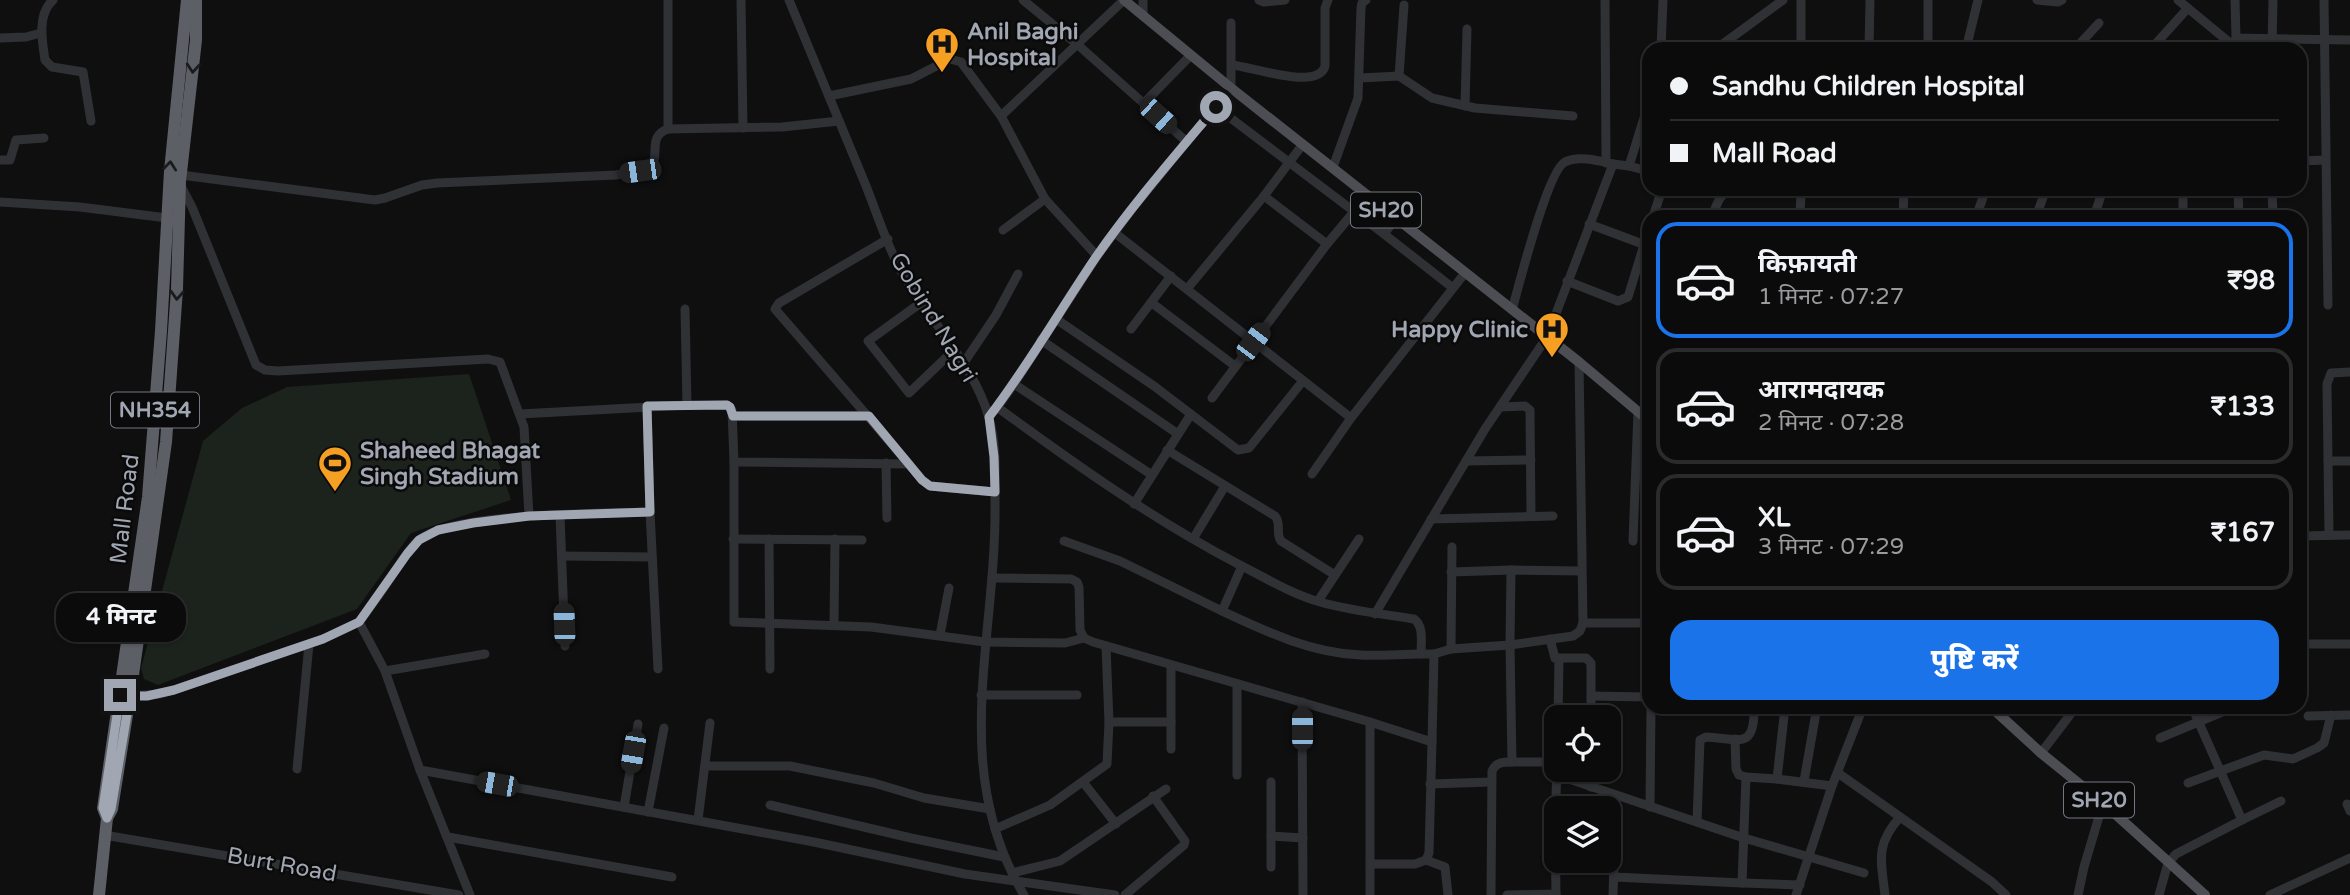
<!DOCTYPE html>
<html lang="hi">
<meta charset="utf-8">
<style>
:root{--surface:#0b0b0c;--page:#19191a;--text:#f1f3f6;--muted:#9a9b9d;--line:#2b2b2d;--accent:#1a73e8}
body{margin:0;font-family:"Varela Round","Noto Sans Devanagari",sans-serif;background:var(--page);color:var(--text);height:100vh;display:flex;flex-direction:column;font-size:26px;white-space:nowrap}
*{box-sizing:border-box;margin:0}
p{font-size:23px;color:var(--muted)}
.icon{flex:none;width:38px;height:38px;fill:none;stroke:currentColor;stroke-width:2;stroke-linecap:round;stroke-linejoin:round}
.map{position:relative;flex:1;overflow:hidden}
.drawer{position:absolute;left:1642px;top:210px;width:665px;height:504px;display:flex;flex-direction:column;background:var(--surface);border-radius:21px;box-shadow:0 2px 5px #0004,0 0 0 2px var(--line)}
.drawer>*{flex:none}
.banner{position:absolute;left:1642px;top:42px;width:665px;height:154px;border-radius:21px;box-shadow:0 2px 5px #0004,0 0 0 2px var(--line);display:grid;align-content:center;height:154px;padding:0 28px;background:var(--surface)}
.buttons{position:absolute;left:1544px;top:705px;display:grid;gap:14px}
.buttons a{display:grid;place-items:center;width:77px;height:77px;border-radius:14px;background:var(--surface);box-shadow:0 2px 5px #0004,0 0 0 2px var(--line);font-size:35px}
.end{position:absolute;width:32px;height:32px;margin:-16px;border:9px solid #a0a6b2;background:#111;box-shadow:0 0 0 4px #111}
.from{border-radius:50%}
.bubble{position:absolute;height:49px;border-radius:21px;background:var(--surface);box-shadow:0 2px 5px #0004,0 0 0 2px var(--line);font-size:23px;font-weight:800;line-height:49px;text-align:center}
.car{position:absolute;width:21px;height:42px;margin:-21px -10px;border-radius:9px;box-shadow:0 0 5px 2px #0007;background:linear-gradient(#222 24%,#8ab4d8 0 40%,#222 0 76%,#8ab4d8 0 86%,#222 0)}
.banner b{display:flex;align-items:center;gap:24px;height:66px;font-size:26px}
.banner b+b{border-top:2px solid var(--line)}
.banner i{width:18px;height:18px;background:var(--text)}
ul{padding:12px 0 0;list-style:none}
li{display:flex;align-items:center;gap:21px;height:116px;margin:0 14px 10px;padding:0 14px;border:4px solid var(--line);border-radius:21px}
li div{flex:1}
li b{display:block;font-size:26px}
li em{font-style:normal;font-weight:800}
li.active{border-color:var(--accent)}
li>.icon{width:63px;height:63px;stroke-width:1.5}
.action{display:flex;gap:14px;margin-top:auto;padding:14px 28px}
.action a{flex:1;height:80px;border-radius:21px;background:var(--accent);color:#fff;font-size:28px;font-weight:800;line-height:80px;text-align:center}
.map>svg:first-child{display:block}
.grass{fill:#1b231c}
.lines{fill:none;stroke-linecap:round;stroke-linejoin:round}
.minor{stroke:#303135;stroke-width:9}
.major{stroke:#4c4e54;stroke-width:10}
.highway{stroke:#5c5f66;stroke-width:12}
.oneway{stroke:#1a1b1d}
.route{stroke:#a0a6b2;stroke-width:9}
.labels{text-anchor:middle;stroke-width:5;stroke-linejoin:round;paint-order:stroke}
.shield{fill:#0a0a0b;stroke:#737780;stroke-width:2}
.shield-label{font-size:21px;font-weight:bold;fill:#a0a6b2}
.poi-label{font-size:23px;font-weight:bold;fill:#a0a6b2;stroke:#0a0a0b;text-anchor:start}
.street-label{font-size:23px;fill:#a0a6b2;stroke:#0a0a0b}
</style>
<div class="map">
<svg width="2350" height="895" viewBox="0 0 2350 895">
<rect width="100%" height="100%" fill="#0f0f10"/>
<polygon class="grass" points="469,374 511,500 411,533 357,609 158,685 144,679 141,668 203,441 242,408 287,387"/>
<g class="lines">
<g class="minor">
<path d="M53,0c-16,14 -11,41 -8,60l7,7 31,5 8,49"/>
<polyline points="668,0 668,129"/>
<polyline points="741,0 743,128"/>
<path d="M789,0c25,60 50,120 75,181 12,29 21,60 36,88 25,46 76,98 89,149 8,27 6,56 6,84 2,136 -47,266 29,393"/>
<polyline points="1023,0 1078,45 1187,142"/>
<polyline points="1143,0 1143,16"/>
<polyline points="1259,0 1264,2 1285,0"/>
<polyline points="1605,0 1606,163"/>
<polyline points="1801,0 1801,49"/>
<polyline points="1928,0 1928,49"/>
<polyline points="2037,0 2058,2 2062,0"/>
<polyline points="2178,0 2235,47"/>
<polyline points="2235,0 2236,38"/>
<polyline points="2324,0 2328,305"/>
<polyline points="0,38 26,37 41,33"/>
<polyline points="1661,49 1663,0"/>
<polyline points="1716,49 1783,0"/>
<polyline points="1869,49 1870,0"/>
<polyline points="1966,49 1978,0"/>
<polyline points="2075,49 2099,23"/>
<polyline points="2151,49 2188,8"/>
<polyline points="2235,49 2236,38 2350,40"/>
<polyline points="2272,49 2273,0"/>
<path d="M1232,65c21,2 86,26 93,1v-58l3,-8"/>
<polyline points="1399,76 1404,5"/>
<polyline points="1360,78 1399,76 1432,98 1475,108 1573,116"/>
<polyline points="829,96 911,79 950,59 961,62 1001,116 1045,199 1097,256"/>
<polyline points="1144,103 1191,55"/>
<polyline points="1465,106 1467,29"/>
<polyline points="1216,107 1384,234 1396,218"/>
<polyline points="1001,116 1124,0"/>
<polyline points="0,160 10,160 16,140 44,138"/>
<polyline points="2300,161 2325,160"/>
<polyline points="1629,166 1648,171"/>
<polyline points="1333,167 1358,98 1361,8 1362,3 1366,0"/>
<path d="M181,175l194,25 10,-2 37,-13 15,-2 179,-8c9,-2 21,-1 29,-5 20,-9 -1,-33 23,-41l114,-2 57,-6"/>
<polyline points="181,186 192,207 256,365 265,370 278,371 488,359 500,362 524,427 529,516"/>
<polyline points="1801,189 1801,191 1840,189"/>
<polyline points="2238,189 2239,217"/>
<polyline points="2272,189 2273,217"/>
<polyline points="1264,196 1327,244"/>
<polyline points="0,202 80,207 167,218"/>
<polyline points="1653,217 1662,189"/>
<path d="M1712,217c5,-13 7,-25 22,-27l67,1 -1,26"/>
<polyline points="1903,217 1904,189"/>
<polyline points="1976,217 1986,189"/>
<polyline points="2036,217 2046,189"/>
<polyline points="2094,217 2103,189"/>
<polyline points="2183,217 2183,189"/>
<polyline points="1589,224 1648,246"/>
<polyline points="1003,230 1045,199"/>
<polyline points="1115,233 1351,418"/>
<polyline points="1384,234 1453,288"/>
<polyline points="888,239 779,303 775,309 909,464"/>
<polyline points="1567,281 1618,301 1628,297 1648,232"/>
<polyline points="1187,289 1264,196 1303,144"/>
<polyline points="922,302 868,341 909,393 954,350"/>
<polyline points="1152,303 1235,366"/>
<polyline points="685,309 687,405"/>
<path d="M1512,310c7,-25 36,-140 53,-148 13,-7 35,-1 48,2"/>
<polyline points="1056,319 1154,386 1238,450 1249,448 1302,382"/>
<polyline points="1131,329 1171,276"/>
<polyline points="1041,340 1178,434"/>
<polyline points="1579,362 1583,623"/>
<polyline points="963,364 996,315 1018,274"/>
<polyline points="1014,384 1152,475"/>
<polyline points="1212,398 1327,244 1368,195"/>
<path d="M997,407c78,57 155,112 241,157 26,13 53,30 82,38 31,9 63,12 94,17 10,7 7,23 7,35h13"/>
<polyline points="1500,407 1525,406 1530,410 1531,516"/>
<polyline points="995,410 1014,384 1097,256 1132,209 1231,88 1231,23"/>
<polyline points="520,414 687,405 727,405 732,410 734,462 909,464 922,480 930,486 995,492"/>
<polyline points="733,416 869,416"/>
<path d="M1167,450l108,66c7,8 0,17 6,25l54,34"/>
<polyline points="1466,461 1531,460"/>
<polyline points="2328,461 2350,461"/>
<polyline points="734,462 734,622 871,627 985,642 1065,643 1084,638"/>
<polyline points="886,463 887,518"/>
<polyline points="1312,474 1351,418 1465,273"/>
<polyline points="1134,504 1191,414"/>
<polyline points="650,512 658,669"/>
<polyline points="560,515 565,646"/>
<polyline points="1431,519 1553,516"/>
<polyline points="2329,535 2327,384 2331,373 2350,372"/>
<polyline points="2300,536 2350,535"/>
<polyline points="733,539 862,540"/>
<polyline points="769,539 770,669"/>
<polyline points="1193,539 1225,486"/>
<polyline points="1064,541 1120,561 1222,611"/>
<polyline points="1633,541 1638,412"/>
<polyline points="562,556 652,557"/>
<path d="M1242,566l-20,45c45,21 89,42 139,44 20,1 40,-1 60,-1"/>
<polyline points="1451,572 1511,570"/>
<polyline points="992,578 1071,579 1077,582 1079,587 1080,630 1084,638 1093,642 1370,722 1432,742 1429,853 1426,860 1415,864 1370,864"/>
<polyline points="1318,601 1359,539"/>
<polyline points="1375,614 1485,429 1547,337 1613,164 1629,166 1648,105"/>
<path d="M359,622c12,-16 23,-31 34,-48 8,-11 15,-25 26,-34 35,-28 181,-26 231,-28l-3,-106"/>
<polyline points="834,624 835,539"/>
<polyline points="940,635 949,588"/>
<polyline points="1550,639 1555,658 1586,658 1591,663 1591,718"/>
<polyline points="2300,642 2309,644 2350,644"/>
<polyline points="1451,649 1452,547"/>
<polyline points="385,671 485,654"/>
<polyline points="981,695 1077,695"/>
<polyline points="130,696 160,694 174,690 323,639 359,622 385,671 420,770 470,895"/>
<polyline points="1591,696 1648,697"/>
<polyline points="1302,702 1303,895"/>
<polyline points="1785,707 1777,779 1832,786"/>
<polyline points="1848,707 1862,710"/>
<polyline points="2308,716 2350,715"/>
<polyline points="1558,718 1559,659"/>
<polyline points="1109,722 1171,722"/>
<polyline points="2160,738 2234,707"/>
<polyline points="1735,739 1736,769 1739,775 1746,777"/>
<polyline points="1432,742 1434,654 1451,649 1510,645 1573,636 1580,631 1583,623 1648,623"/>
<polyline points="1171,749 1171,666"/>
<polyline points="2041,753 2076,707"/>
<polyline points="1556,762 1512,762 1510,645 1511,570 1581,571"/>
<polyline points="705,766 790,766 874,783 924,798 990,809"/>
<polyline points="297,769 309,644"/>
<polyline points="420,770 814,842 965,874 1115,895"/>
<polyline points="1591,770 1591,787"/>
<polyline points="1838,773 1992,882 2006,895"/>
<polyline points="1237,775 1237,684"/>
<polyline points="1557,775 1744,838 1864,873"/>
<polyline points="1804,781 1817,707"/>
<polyline points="1083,782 1116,824"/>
<polyline points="2188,783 2264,755 2293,759 2317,748 2324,743 2331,715"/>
<polyline points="1430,784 1491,782"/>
<polyline points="2347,804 2350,811"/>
<polyline points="770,805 911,838 1004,857"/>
<polyline points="624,807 638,724"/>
<polyline points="1650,807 1651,707"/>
<polyline points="648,812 664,728"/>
<polyline points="698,820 710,723"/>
<polyline points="2242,820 2281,801"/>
<path d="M1697,822l3,-82 6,-3c34,2 49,13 48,-30"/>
<polyline points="995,829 1050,805 1107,764 1109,722 1106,646"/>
<polyline points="104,835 459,895"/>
<polyline points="1271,836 1303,838"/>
<polyline points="448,837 672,877"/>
<polyline points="1426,860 1445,867 1448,895"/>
<polyline points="1271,867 1271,782"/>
<polyline points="1012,873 1060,861 1166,789"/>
<polyline points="1614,877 1742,883 1746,777 1777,779"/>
<polyline points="1742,883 1800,885"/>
<polyline points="1125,895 1184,845 1185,841 1153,796"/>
<polyline points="1370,895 1370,722"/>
<path d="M1491,895l1,-124c4,-9 11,-9 20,-9"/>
<polyline points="1507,895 1556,894"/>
<polyline points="1556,895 1555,819 1557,771"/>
<polyline points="1613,895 1616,795"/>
<polyline points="1796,895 1832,786 1863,707"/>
<path d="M1885,895c-4,-35 -10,-50 15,-78"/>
<polyline points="2078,895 2084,867 2103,803"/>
<polyline points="2159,895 2168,863 2176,854 2242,820 2192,707"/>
<polyline points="2270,895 2350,858"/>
</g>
<g class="major">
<polyline points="1124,0 1231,88 1579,362 1648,420"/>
<polyline points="1991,707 2041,753 2103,803 2205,895"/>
</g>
<g class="highway">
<polyline points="107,818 112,809 130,696 166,442 177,289 180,181 196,40 196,0"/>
<polyline points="99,895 107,818 103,808 148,497 161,331 170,171 187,0"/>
</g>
</g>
<defs><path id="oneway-chevron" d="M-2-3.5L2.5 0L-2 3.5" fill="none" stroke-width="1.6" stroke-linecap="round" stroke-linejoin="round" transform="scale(1.75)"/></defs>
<g class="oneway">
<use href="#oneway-chevron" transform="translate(193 68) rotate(95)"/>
<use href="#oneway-chevron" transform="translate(170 166) rotate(-84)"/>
<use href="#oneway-chevron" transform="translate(177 295) rotate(93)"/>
</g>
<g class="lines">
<path class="route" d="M120,695l-17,113 4,10 4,-9 19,-113h17l27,-6 149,-51 36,-17 48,-68 12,-14 19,-10 35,-7 56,-7 121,-4 -3,-106 80,-1 3,2 3,9h136l53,64 8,6 65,6 -1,-35 -5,-40c39,-51 71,-107 107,-160 37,-53 79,-101 120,-150"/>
</g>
<defs>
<g id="hospital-pin" transform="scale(1.75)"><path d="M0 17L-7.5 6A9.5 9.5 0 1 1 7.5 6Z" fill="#f59f23" stroke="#0a0a0b"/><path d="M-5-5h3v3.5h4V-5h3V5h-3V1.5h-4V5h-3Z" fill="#111"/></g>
<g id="stadium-pin" transform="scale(1.75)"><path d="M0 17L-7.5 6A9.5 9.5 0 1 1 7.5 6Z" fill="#f59f23" stroke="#0a0a0b"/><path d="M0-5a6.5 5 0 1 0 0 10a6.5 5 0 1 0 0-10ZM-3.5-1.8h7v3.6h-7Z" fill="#111"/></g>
</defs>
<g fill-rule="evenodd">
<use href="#hospital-pin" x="942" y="44"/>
<use href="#hospital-pin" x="1552" y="329"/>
<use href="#stadium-pin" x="335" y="463"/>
</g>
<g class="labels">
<g class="shield">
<rect x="1351" y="192.5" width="70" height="35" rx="5"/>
<rect x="111" y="392.5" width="88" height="35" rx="5"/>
<rect x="2064" y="782.5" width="70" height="35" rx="5"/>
</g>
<g class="shield-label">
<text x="1386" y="217">SH20</text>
<text x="155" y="417">NH354</text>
<text x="2099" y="807">SH20</text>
</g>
<g class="poi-label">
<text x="967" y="39">Anil Baghi<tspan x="967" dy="26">Hospital</tspan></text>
<text x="1528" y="337" text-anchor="end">Happy Clinic</text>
<text x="360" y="458">Shaheed Bhagat<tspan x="360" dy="26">Singh Stadium</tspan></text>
</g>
<g class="street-label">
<text transform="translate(934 317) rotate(59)" y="8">Gobind Nagri</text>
<text transform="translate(124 509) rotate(-83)" y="8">Mall Road</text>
<text transform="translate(282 864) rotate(10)" y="8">Burt Road</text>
</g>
</g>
</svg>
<div class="buttons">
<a><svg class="icon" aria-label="locate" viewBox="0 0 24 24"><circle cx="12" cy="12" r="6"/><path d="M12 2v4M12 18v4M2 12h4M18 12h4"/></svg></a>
<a><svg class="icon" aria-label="layers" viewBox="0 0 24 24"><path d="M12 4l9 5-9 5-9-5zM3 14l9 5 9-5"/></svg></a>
</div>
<i class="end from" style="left:1216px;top:107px"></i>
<i class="end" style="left:120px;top:695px"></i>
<div class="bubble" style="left:56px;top:593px;width:130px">4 मिनट</div>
<i class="car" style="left:1158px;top:116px;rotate:132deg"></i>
<i class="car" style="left:640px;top:171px;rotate:262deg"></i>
<i class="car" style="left:1253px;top:342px;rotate:37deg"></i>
<i class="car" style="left:564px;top:624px;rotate:358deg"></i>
<i class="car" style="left:1302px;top:729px;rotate:0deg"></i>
<i class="car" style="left:633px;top:752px;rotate:190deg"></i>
<i class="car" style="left:497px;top:784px;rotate:280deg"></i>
<div class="banner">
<b><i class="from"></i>Sandhu Children Hospital</b>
<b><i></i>Mall Road</b>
</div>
<section class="drawer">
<ul>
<li class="active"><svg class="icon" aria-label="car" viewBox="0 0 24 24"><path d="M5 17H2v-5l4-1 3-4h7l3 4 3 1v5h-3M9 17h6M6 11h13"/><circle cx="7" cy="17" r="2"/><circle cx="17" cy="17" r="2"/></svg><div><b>किफ़ायती</b><p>1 मिनट · 07:27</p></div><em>₹98</em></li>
<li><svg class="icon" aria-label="car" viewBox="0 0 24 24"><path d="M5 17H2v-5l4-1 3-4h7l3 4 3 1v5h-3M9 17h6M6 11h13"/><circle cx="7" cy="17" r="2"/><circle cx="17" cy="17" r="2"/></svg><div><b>आरामदायक</b><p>2 मिनट · 07:28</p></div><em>₹133</em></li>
<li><svg class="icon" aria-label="car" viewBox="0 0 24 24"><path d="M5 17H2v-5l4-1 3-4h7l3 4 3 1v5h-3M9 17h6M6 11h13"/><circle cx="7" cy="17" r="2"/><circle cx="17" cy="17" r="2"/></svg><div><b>XL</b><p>3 मिनट · 07:29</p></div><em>₹167</em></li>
</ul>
<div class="action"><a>पुष्टि करें</a></div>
</section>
</div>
